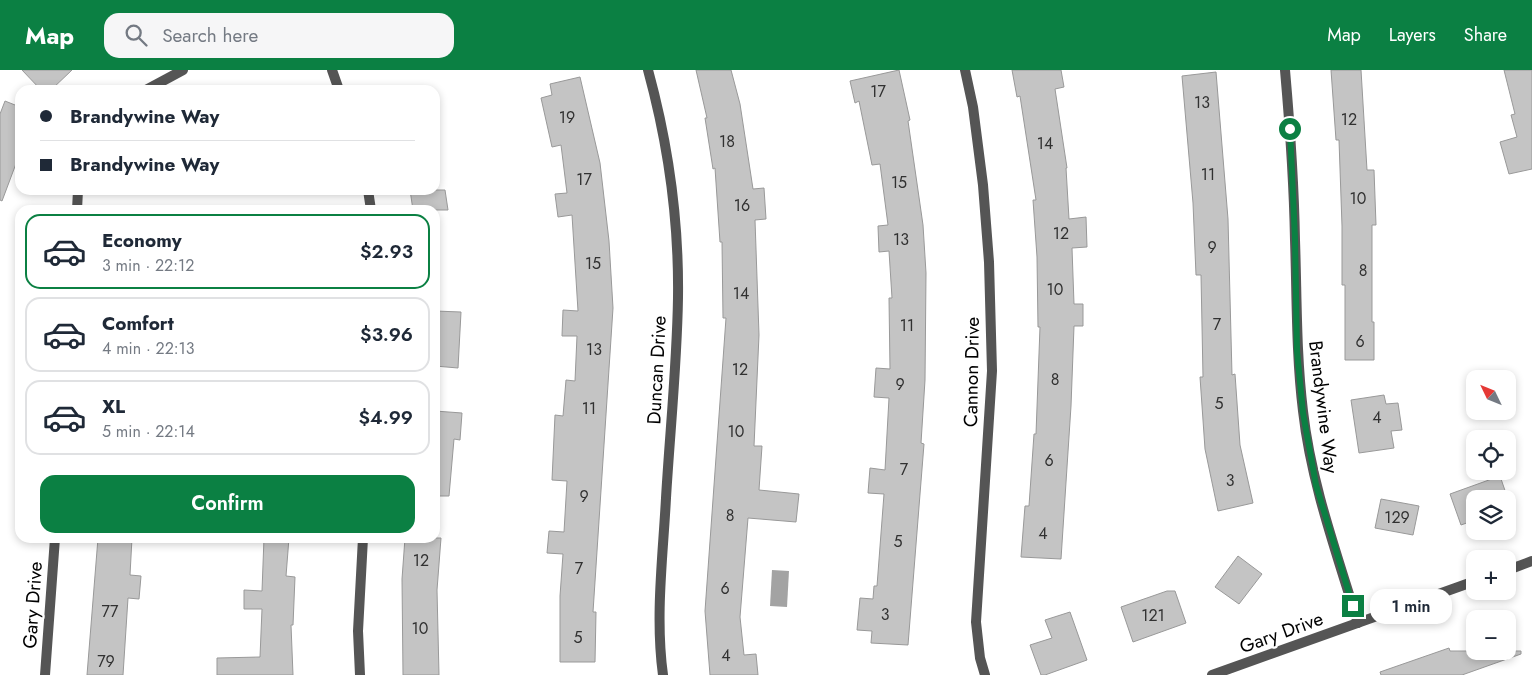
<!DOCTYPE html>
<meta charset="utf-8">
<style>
:root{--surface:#fff;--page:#f6f6f7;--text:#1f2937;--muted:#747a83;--line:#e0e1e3;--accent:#0b8043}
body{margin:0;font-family:Jost,sans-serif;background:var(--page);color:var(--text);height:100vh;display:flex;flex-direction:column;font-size:19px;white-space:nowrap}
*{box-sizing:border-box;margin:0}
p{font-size:16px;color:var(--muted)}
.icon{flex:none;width:28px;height:28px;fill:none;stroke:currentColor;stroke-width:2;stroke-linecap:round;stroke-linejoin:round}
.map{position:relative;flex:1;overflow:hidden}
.details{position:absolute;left:15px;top:135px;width:425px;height:338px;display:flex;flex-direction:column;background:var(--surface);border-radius:15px;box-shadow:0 2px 8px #0003}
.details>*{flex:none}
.guide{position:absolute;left:15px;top:15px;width:425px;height:110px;border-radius:15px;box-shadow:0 2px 8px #0003;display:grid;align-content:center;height:110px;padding:0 25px;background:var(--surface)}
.needle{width:32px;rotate:313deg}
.buttons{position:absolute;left:1466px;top:300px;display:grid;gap:10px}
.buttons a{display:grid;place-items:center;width:50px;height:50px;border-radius:10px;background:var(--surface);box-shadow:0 2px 8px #0003;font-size:25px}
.end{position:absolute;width:22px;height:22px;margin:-11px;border:6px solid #0b8043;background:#fff;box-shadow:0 0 0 2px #fff}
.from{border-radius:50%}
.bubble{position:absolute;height:35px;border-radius:15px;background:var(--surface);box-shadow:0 2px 8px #0003;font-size:16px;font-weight:600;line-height:35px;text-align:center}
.guide b{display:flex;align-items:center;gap:18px;height:48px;font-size:19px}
.guide b+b{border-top:1px solid var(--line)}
.guide i{width:12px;height:12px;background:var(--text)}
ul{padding:9px 0 0;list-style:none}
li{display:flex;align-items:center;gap:15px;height:75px;margin:0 10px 8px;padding:0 15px;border:2px solid var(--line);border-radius:15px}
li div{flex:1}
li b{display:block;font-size:19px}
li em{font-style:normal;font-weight:600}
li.selected{border-color:var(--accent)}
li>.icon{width:45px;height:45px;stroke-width:1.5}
.button{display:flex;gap:10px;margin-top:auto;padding:10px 25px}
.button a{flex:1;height:58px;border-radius:15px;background:var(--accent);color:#fff;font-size:20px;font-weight:600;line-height:58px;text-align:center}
header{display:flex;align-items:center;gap:30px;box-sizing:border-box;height:70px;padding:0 25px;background:var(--accent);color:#fff}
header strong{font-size:24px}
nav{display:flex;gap:28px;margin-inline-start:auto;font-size:18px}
.search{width:350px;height:45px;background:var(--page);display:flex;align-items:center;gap:12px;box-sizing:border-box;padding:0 18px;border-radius:15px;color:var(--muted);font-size:19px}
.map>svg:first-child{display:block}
.water{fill:#a3a3a3}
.building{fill:#c4c4c4;stroke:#999}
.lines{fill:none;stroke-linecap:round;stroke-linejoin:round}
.minor{stroke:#555;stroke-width:10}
.route{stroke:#0b8043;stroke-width:6}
.labels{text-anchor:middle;stroke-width:4.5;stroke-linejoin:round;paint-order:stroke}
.number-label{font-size:16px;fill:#313131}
.street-label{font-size:19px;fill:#000;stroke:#fff}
</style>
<header>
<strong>Map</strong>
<div class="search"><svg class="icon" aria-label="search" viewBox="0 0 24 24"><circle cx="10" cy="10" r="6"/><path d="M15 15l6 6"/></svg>Search here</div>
<nav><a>Map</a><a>Layers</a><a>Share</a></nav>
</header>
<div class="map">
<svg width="1532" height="605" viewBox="0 0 1532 605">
<rect width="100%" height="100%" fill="#fff"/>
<polygon class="water" points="772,500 789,501 787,537 770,536"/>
<g class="building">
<polygon points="22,0 72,0 51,20 41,20"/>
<polygon points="696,0 731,0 740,34 753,119 764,118 766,149 755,150 759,265 754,376 762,376 759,420 799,424 796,452 748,448 740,547 744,585 756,584 758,605 710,605 705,541 726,248 723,248 722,172 720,172 715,98 713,99 705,48 707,48"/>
<polygon points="899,0 910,50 908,51 923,155 926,203 925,310 921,373 924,374 908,575 871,573 872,561 857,560 860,528 873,529 874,516 877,516 884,424 868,423 870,398 885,400 889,328 874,327 876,298 890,299 889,228 892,228 889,181 879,182 878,156 888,155 880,94 872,95 859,31 855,33 850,11"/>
<polygon points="1012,0 1061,0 1064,17 1055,19 1067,98 1066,98 1069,149 1086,147 1087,177 1072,178 1074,234 1083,234 1083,256 1074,256 1071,336 1061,489 1021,487 1025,436 1029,436 1034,364 1036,364 1040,257 1038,257 1037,187 1033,130 1036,130 1020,26 1017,27"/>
<polygon points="1331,0 1361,0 1367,100 1374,100 1376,155 1372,155 1372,252 1374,252 1374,290 1345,290 1345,215 1342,215 1342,156 1339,70 1336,70"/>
<polygon points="1504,0 1532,0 1532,99 1509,104 1500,72 1517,67 1511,45 1515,44"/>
<polygon points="1216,2 1228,149 1232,305 1235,304 1240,375 1253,433 1218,441 1205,379 1200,307 1203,307 1201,205 1196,205 1193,133 1182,6"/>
<polygon points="580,7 600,93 609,171 613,238 593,542 596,542 595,592 560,592 560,526 563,484 547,483 549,461 564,462 567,411 552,410 555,345 563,346 566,310 575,311 577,266 562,266 563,240 578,241 572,145 558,147 555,124 567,123 561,75 552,77 541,28 552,25 550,14"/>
<polygon points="5,31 20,37 20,83 2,131 0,130 0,44"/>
<polygon points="410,120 445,120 448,140 413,140"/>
<polygon points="435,241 461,242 458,298 435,296"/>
<polygon points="1384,325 1386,334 1398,333 1402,360 1391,361 1394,378 1359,383 1351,330"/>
<polygon points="435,341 462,343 460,370 454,369 449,426 435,426"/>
<polygon points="1500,406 1511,438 1508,439 1508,429 1475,429 1475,450 1461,455 1450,424"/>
<polygon points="1381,429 1419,436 1413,465 1375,458"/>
<polygon points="98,468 132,468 130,505 141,506 139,529 128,528 123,605 87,605"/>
<polygon points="264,468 289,468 286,506 295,507 293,555 291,555 293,605 217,605 217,588 260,587 262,539 244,539 244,520 262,521"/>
<polygon points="405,468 441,468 437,520 439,605 403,605 402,509"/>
<polygon points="1238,486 1262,504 1239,534 1215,517"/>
<polygon points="1167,521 1175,521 1186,553 1133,572 1121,537"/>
<polygon points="1070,542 1087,590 1045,605 1041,605 1030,575 1052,568 1045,550"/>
<polygon points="1449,578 1450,581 1521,581 1521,584 1462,605 1381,605 1380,602"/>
</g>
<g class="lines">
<g class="minor">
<polyline points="332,0 339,20"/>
<path d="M648,0c20,73 31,152 30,228 -1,66 -8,133 -12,200 -3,58 -11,119 -3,177"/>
<polyline points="965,0 973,37 983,115 989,192 992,301 976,552 980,588 985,605"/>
<path d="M1285,0c5,57 9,113 10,170 2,57 1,114 8,171 8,72 34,143 55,212"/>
<polyline points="146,20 183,0"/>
<polyline points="368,120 371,140"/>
<polyline points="77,140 78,120"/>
<polyline points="1508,500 1532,491"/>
<polyline points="45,605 55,468"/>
<polyline points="360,605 358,561 363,468"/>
<polyline points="1212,605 1475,511"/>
</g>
</g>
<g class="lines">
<polyline class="route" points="1290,59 1295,169 1297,281 1303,343 1316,415 1353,536"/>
</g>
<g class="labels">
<g class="number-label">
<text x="878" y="27">17</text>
<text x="1202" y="38">13</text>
<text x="567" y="53">19</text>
<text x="1349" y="55">12</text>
<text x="727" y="77">18</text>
<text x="1045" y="79">14</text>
<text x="1208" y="110">11</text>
<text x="584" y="115">17</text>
<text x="899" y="118">15</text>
<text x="1358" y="134">10</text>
<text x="742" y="141">16</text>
<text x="1061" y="169">12</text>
<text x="901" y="175">13</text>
<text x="1212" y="183">9</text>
<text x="593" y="199">15</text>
<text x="1363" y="206">8</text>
<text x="1055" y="225">10</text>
<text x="741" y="229">14</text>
<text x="1217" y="260">7</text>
<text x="907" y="261">11</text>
<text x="1360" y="277">6</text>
<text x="594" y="285">13</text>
<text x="740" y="305">12</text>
<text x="1055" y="315">8</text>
<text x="900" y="320">9</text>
<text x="1219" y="339">5</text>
<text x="589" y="344">11</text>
<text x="1377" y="353">4</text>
<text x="736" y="367">10</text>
<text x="1049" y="396">6</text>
<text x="904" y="405">7</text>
<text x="1230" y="416">3</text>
<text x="584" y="432">9</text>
<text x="730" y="451">8</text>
<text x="1397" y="453">129</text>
<text x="1043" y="469">4</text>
<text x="898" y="477">5</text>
<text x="421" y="496">12</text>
<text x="579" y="504">7</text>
<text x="725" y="524">6</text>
<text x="110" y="547">77</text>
<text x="885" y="550">3</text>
<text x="1153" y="551">121</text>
<text x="420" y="564">10</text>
<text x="578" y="573">5</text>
<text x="726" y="591">4</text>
<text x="106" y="597">79</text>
</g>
<g class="street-label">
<text transform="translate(656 300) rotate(-87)" y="7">Duncan Drive</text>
<text transform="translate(971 302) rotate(-89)" y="7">Cannon Drive</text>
<text transform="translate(1324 337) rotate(83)" y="7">Brandywine Way</text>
<text transform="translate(32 535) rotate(-86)" y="7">Gary Drive</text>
<text transform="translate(1281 562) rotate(-20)" y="7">Gary Drive</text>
</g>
</g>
</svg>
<div class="buttons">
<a><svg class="needle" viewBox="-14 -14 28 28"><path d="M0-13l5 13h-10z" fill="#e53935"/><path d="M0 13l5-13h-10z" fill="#747a83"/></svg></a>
<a><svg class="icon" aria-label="locate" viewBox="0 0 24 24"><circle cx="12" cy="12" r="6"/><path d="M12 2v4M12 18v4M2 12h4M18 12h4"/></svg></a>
<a><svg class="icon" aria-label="layers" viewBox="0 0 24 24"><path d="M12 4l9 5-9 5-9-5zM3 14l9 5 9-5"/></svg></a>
<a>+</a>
<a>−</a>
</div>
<i class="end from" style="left:1290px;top:59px"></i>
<i class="end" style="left:1353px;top:536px"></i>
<div class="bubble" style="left:1370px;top:519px;width:82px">1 min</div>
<div class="guide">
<b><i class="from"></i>Brandywine Way</b>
<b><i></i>Brandywine Way</b>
</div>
<section class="details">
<ul>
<li class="selected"><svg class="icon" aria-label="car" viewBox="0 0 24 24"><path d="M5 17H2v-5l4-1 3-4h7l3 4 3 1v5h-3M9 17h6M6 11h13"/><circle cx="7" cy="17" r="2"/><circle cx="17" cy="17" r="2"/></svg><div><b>Economy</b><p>3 min · 22:12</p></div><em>$2.93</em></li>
<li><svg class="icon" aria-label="car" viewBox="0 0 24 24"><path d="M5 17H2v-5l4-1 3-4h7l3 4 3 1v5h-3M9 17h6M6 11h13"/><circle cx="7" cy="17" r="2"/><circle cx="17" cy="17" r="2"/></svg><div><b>Comfort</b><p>4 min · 22:13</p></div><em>$3.96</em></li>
<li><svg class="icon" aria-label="car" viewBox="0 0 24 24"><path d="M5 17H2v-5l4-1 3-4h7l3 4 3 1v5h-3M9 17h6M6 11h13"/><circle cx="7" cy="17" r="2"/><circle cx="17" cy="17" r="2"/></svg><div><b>XL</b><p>5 min · 22:14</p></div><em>$4.99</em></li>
</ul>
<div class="button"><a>Confirm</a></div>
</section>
</div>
